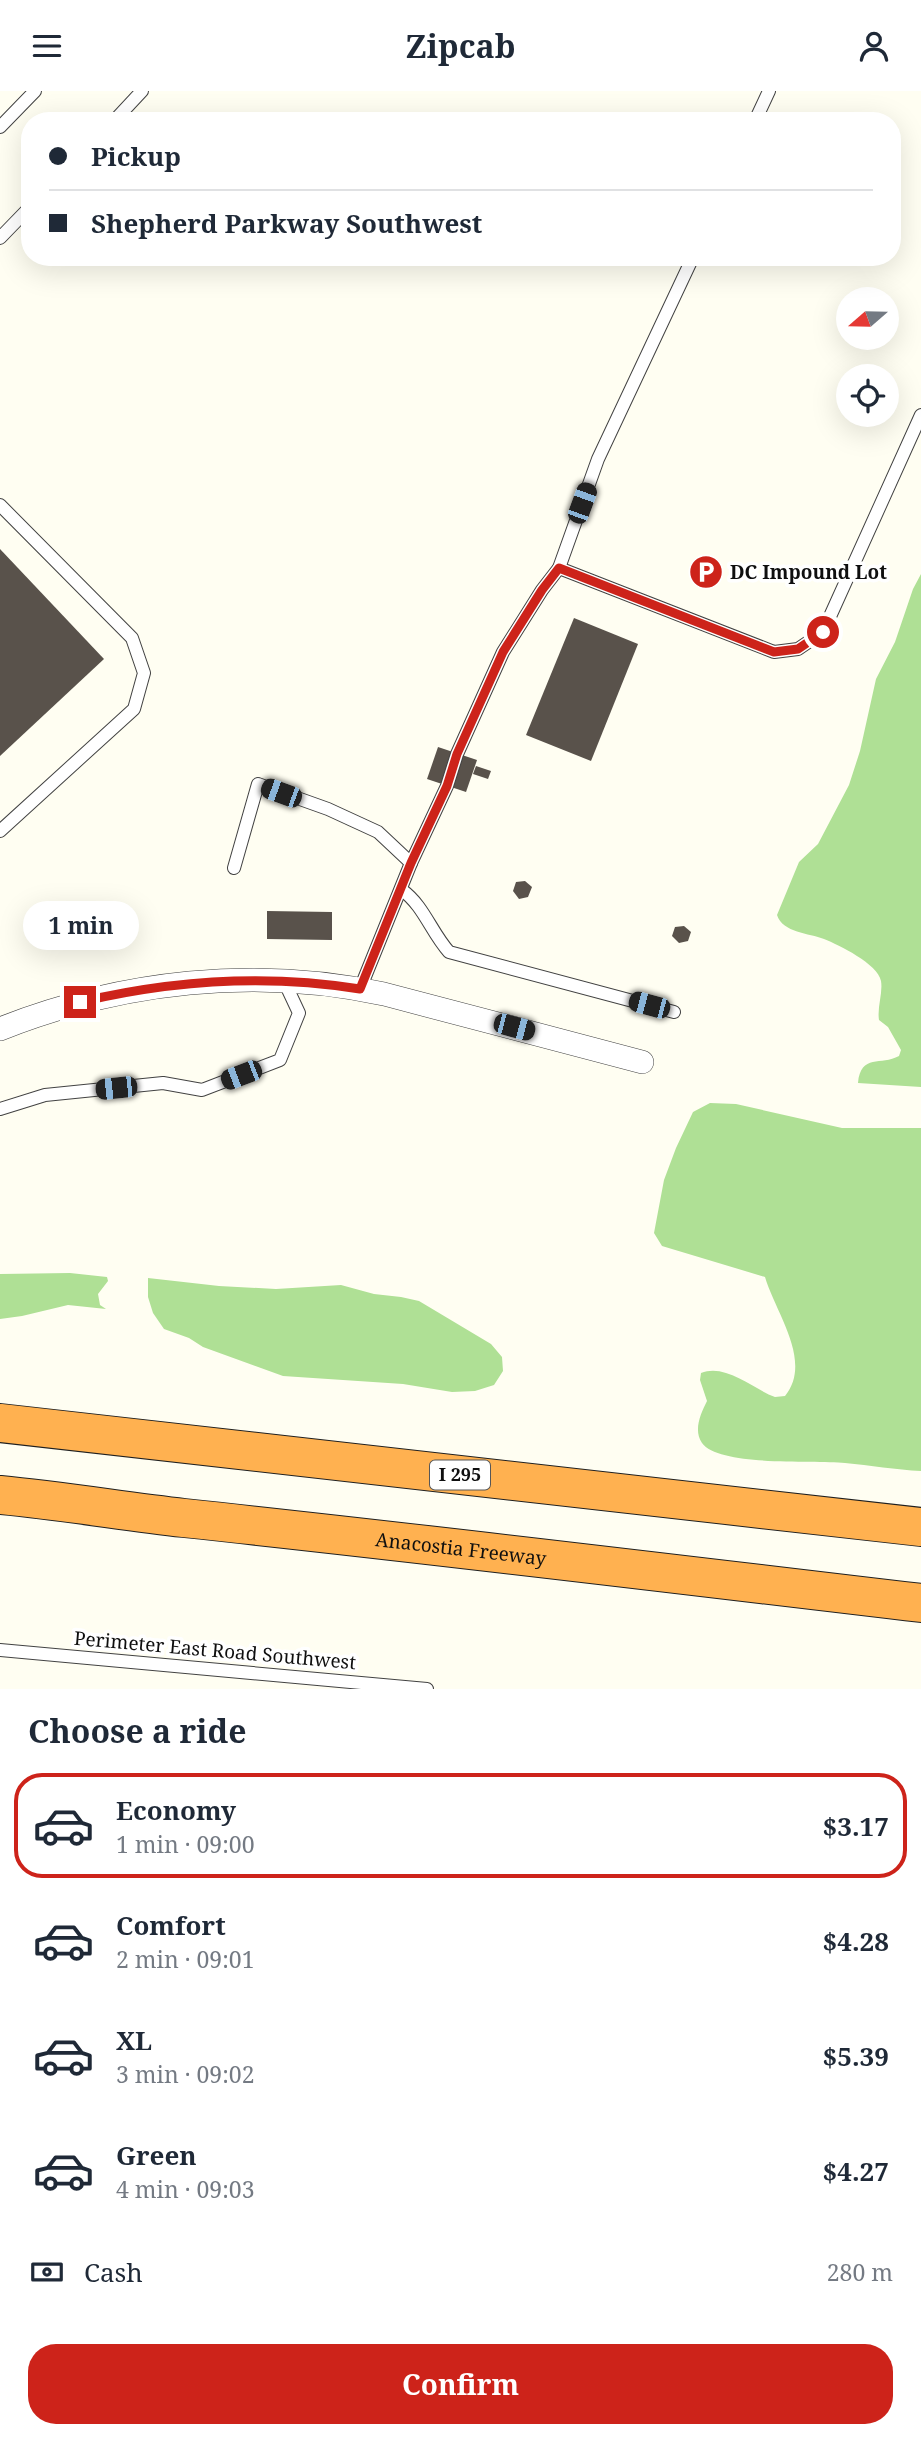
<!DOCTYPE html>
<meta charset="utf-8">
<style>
:root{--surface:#fff;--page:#f2f2f3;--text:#1f2937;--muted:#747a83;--line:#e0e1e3;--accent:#cd231a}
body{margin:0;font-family:"Noto Serif",serif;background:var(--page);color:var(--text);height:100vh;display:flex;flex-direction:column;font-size:26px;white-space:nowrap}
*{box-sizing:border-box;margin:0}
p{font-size:23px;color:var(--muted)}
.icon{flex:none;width:38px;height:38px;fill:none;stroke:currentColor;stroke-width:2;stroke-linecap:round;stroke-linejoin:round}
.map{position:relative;height:1598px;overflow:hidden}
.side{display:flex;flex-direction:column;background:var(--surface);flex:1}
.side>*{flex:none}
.top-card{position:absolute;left:21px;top:21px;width:880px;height:154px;border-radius:28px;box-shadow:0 7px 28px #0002;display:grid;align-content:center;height:154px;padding:0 28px;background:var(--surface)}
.needle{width:46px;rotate:250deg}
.fabs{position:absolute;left:836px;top:196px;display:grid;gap:14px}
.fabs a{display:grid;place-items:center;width:63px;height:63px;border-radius:50%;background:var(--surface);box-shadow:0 7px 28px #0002;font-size:35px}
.end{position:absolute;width:32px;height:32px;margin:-16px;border:9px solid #cd231a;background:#fff;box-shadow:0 0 0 4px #fff}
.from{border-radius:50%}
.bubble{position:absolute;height:49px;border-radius:24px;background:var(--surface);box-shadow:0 7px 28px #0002;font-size:23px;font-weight:700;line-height:49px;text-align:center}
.car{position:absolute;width:21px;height:42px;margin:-21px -10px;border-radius:9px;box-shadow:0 0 5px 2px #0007;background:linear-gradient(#222 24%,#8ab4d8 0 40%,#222 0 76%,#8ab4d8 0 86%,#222 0)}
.top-card b{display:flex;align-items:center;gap:24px;height:66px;font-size:26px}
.top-card b+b{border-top:2px solid var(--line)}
.top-card i{width:18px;height:18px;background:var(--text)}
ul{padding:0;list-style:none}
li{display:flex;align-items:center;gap:21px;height:105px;margin:0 14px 10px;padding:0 14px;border:4px solid transparent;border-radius:28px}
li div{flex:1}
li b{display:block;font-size:26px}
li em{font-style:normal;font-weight:700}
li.on{border-color:var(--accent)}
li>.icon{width:63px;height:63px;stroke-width:1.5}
h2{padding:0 28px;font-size:32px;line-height:84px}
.pay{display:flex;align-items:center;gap:18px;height:77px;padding:0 28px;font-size:26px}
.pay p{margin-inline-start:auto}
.cta{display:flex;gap:14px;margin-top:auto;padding:14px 28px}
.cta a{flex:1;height:80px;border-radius:28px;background:var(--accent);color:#fff;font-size:28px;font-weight:700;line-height:80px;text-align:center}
header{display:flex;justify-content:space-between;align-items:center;height:91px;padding:0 28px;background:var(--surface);font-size:32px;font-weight:700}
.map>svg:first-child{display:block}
.forest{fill:#afe095}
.building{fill:#59524b}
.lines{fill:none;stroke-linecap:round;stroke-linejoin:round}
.service-casing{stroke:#424242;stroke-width:14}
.minor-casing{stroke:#424242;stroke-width:24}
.motorway-casing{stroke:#202020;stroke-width:40}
.service{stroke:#fff;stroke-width:12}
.minor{stroke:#fff;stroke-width:23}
.motorway{stroke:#ffb150;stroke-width:38}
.route{stroke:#cd231a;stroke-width:9}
.labels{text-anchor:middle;stroke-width:7;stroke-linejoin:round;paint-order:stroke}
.shield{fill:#fff;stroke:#575757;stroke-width:2}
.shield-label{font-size:18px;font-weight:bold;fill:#0f0f0f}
.poi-label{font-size:19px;font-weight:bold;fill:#0f0f0f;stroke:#fff;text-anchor:start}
.street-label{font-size:19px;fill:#0f0f0f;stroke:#fff}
</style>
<header><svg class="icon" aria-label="menu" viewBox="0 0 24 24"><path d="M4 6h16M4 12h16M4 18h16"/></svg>Zipcab<svg class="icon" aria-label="person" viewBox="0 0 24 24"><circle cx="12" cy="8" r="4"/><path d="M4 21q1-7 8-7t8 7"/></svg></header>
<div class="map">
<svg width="921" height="1598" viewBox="0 0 921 1598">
<rect width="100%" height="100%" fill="#fffef2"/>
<g class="forest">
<path d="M921,483v513l-63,-4c3,-30 23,-17 41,-27l2,-6 -13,-23 -9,-7c-2,-13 4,-27 2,-39 -3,-17 -42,-36 -57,-42 -15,-6 -41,-6 -47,-24l22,-53 19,-18 31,-59 11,-34 16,-72 19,-37 18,-53z"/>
<path d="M710,1012l26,1 106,24h79v343c-25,-1 -51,-6 -76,-8 -29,-3 -126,4 -143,-20 -9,-13 -1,-30 5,-42l-7,-21 1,-7c25,-10 52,16 74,24l10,-1c28,-35 -9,-82 -20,-119l-103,-31 -8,-13 10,-53 12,-32 17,-36z"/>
<polygon points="70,1182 107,1186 108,1190 98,1203 100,1214 106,1218 68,1214 22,1225 0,1228 0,1183"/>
<polygon points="148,1187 219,1195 276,1198 341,1194 374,1203 401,1206 419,1210 491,1253 502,1266 503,1280 494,1294 475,1300 452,1301 403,1293 283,1285 203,1256 189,1247 164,1238 153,1222 148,1206"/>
</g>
<g class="building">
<polygon points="0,458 104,568 0,665"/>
<polygon points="574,527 638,553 591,670 526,644"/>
<polygon points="438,656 477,669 466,701 427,688"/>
<polygon points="476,675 491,680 488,688 473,683"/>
<polygon points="525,790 532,796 528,806 519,808 513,800 516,791"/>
<polygon points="267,820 332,821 332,849 267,848"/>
<polygon points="684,835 691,841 688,850 679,852 672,845 675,836"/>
</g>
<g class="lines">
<g class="service-casing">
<g id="service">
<polyline points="114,30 142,0"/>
<polyline points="755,30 769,0"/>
<polyline points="0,36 35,0"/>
<polyline points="0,147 30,116"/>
<polyline points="0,414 132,547 144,582 134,618 0,740"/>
<polyline points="559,477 598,368 693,166"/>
<polyline points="234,777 258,693 328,718 378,741 411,772"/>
<path d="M402,799c22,16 29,42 47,62l225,60"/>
<polyline points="360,898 411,772 447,695 457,663 503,561 542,499 559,477 774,561 798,558 823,541 921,324"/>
<polyline points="0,1018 45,1004 163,992 202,999 280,969 299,922 284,890"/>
<polyline points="0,1559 427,1598"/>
</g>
</g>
<g class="minor-casing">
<path id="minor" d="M0,938c121,-48 256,-63 384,-35l258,68"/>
</g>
<g class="motorway-casing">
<g id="motorway">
<polyline points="0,1332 921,1436"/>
<path id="s1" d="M0,1404c62,6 123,16 184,23 246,26 491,56 737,85"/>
</g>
</g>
<use href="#service" class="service"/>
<use href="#minor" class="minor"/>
<use href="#motorway" class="motorway"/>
</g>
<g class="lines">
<path class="route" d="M80,911c93,-22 187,-28 280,-13l51,-126 36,-77 10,-32 46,-102 39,-62 17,-22 215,84 24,-3 25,-17"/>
</g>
<defs>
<g id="parking-disc" transform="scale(1.75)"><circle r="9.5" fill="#cd231a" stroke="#fff"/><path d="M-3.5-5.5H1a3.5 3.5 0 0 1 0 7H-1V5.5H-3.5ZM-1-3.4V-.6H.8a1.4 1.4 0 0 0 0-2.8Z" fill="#fff"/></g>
</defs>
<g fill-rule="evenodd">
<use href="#parking-disc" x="706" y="481"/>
</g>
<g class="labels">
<rect class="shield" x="430" y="1369.5" width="60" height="29" rx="5"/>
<g class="shield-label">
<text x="460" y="1390">I 295</text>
</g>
<g class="poi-label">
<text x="730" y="488">DC Impound Lot</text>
</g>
<g class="street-label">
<text dy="7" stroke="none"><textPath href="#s1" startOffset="464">Anacostia Freeway</textPath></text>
<text transform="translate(215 1559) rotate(5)" y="7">Perimeter East Road Southwest</text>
</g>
</g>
</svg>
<div class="fabs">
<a><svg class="needle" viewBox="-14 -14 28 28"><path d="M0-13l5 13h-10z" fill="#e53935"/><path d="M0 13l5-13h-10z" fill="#747a83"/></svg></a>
<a><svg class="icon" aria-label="locate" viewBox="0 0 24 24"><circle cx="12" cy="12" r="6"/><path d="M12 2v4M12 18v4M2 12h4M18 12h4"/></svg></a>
</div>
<i class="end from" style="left:823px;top:541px"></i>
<i class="end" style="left:80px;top:911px"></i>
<div class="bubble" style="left:23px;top:810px;width:116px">1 min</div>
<i class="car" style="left:582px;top:412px;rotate:20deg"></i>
<i class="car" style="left:281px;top:702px;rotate:290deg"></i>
<i class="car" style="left:649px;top:914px;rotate:285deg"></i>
<i class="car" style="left:514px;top:936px;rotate:105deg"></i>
<i class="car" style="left:241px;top:984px;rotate:249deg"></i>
<i class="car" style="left:116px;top:997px;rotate:264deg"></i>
<div class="top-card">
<b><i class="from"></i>Pickup</b>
<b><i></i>Shepherd Parkway Southwest</b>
</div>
</div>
<section class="side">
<h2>Choose a ride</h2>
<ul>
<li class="on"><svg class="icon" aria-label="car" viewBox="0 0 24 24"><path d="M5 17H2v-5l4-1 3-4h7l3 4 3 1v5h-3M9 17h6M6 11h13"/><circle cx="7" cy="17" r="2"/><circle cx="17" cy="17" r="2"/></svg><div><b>Economy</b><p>1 min · 09:00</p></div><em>$3.17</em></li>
<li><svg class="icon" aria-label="car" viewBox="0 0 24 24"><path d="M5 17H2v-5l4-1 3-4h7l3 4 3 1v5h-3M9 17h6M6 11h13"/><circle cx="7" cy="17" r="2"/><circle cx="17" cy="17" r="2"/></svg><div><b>Comfort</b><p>2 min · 09:01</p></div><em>$4.28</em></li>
<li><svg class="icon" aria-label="car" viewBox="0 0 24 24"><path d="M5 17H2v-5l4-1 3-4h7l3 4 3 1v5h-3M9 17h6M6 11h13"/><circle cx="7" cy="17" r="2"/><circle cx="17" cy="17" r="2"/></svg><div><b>XL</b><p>3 min · 09:02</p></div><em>$5.39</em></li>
<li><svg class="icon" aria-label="car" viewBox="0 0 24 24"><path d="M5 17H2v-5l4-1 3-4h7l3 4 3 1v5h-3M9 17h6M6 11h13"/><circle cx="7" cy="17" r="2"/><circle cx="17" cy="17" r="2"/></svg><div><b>Green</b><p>4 min · 09:03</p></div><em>$4.27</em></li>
</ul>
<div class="pay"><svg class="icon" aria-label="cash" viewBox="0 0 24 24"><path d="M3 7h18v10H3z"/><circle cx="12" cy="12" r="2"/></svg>Cash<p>280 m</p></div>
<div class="cta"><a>Confirm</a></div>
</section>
